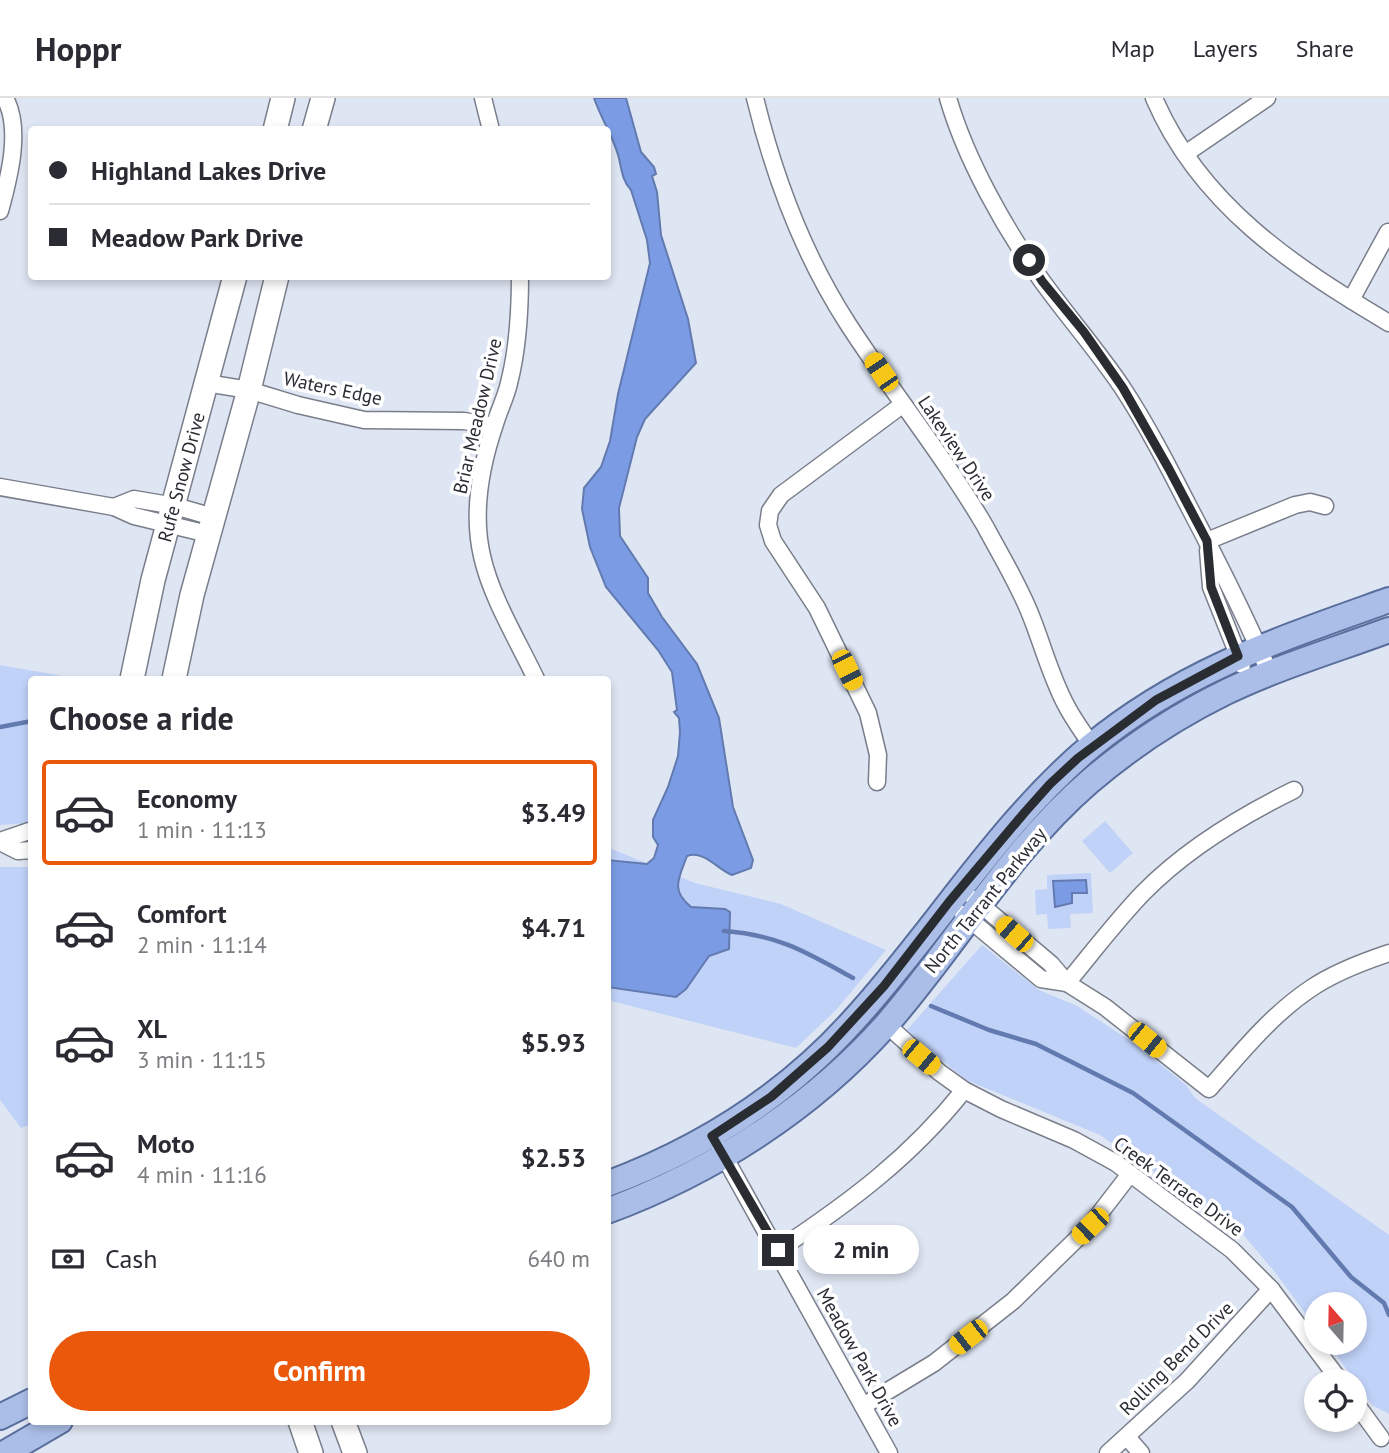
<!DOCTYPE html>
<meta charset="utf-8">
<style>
:root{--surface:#fff;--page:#f2f2f3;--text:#2b2b33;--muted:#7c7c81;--line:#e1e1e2;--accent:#ea580c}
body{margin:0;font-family:"PT Sans",sans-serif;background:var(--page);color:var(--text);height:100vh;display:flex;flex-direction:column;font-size:26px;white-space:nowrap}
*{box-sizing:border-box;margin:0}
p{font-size:23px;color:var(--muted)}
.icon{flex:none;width:38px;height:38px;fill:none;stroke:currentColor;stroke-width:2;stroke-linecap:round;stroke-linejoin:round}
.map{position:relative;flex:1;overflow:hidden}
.sheet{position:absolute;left:28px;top:578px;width:583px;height:749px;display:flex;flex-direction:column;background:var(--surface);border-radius:7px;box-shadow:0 4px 10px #0003}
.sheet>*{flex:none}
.guide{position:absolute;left:28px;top:28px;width:583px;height:154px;border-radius:7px;box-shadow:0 4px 10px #0003;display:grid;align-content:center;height:154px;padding:0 21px;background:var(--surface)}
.needle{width:46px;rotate:340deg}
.buttons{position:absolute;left:1304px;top:1194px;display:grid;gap:14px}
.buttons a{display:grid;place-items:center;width:63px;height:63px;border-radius:50%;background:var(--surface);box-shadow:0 4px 10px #0003;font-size:35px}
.end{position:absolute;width:32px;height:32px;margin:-16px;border:9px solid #292c31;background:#fff;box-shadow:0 0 0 4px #fff}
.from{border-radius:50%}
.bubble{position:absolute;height:49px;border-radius:24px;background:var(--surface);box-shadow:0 4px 10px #0003;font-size:23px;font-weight:800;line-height:49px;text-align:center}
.car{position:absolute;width:21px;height:42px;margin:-21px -10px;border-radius:9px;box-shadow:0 0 5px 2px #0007;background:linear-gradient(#f5c518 24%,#345 0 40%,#f5c518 0 76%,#345 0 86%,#f5c518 0)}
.guide b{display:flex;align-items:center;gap:24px;height:66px;font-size:26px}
.guide b+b{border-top:2px solid var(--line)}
.guide i{width:18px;height:18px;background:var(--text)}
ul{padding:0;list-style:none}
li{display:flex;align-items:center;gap:21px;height:105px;margin:0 14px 10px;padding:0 7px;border:4px solid transparent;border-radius:7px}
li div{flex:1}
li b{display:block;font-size:26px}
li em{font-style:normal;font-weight:800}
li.on{border-color:var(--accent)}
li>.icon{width:63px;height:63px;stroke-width:1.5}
h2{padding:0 21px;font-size:32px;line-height:84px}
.pay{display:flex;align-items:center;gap:18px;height:77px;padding:0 21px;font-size:26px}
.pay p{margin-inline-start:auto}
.action{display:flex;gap:14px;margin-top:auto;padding:14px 21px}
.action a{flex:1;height:80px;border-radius:42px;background:var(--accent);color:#fff;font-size:28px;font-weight:800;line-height:80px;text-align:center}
header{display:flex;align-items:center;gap:42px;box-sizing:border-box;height:98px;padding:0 35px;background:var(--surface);border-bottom:2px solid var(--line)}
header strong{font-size:33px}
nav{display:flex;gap:38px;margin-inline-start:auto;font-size:24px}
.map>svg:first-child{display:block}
.green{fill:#c1d2f8}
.water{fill:#7b9ce5;stroke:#627aaf;stroke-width:2}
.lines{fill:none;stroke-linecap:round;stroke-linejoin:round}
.stream{stroke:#627aaf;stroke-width:4.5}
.street-casing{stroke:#797e8a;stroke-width:19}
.secondary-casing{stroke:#797e8a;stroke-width:26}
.primary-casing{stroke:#596e9d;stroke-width:28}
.street{stroke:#fff;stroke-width:16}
.secondary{stroke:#fff;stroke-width:23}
.primary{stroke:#abbee7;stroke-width:24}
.route{stroke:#292c31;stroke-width:9}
.labels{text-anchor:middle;stroke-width:7;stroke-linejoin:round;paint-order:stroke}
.street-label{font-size:19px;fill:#292c31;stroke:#fff}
</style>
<header>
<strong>Hoppr</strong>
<nav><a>Map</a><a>Layers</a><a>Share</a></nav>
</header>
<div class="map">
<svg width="1389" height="1355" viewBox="0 0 1389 1355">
<rect width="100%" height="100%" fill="#dfe6f3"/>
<g class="green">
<polygon points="0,567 80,581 32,581 31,725 0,727"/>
<polygon points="1105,723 1133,755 1110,775 1082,743"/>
<polygon points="607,749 695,785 781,806 886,852 837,911 796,950 607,902"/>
<polygon points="0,769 31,769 32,1026 21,1030 0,1002"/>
<polygon points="1091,775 1093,815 1070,816 1071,830 1048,831 1047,816 1036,817 1035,792 1047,791 1047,777"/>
<polygon points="982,847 1039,892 1077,908 1137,947 1186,987 1195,1000 1389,1137 1389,1316 1372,1307 1327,1244 1354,1244 1354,1206 1316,1206 1316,1230 1274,1173 1241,1134 1100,1037 966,982 906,933"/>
</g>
<g class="water">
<path d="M594,0h32l15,54 13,15 2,7 -4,2 5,16 4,43 27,84 8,44 -51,56 -8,18 -18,71 1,28 28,42v15l14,24 35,47 22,54 14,89 20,53 -2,8 -19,7c-15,-6 -28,-25 -45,-19 -8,22 -17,34 4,51l34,2 5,3 -1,37 -20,7 -23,33 -10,8 -69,-10v-127l40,4 7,-6 4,-13 -5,-8v-17l15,-33 10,-31 2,-24 -1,-14 -5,-6 3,-2 -5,-38 -14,-22 -52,-63 -16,-40 -8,-38 2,-21 17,-21 9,-26 8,-47 32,-131 -3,-23 -16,-50c-11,-11 -9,-27 -15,-41 -6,-18 -16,-33 -22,-51z"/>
<polygon points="1086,782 1087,795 1072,795 1072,805 1055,809 1053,783"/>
</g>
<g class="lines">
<g class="stream">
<polyline points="0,629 32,623"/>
<path d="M724,833c55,4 82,21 129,47"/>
<polyline points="931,908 989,932 1036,946 1133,995 1292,1109 1351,1179 1384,1205 1389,1217"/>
</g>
<g class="street-casing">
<g id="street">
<polyline points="483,0 491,32"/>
<path d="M755,0c19,78 49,158 93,226 44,68 96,132 137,202 16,30 34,59 46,90 12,30 20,61 35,89 7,14 17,27 26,41"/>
<path d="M948,0c18,62 57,131 94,183 26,36 55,69 80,106 25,38 46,79 67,120 29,55 57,110 81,167"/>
<path d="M1154,0c46,107 139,168 235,225"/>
<polyline points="1185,56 1267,0"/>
<path d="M0,113c9,-33 22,-82 5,-113"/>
<path d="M520,178c0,36 -2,72 -11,107 -3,14 -10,27 -14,41 -14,41 -23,89 -13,132 9,41 36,85 54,123"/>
<polyline points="1351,202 1388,134"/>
<polyline points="206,285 249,292 298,307 364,322 464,323 494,328"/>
<polyline points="0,389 114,409 134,418 208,436"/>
<polyline points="114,409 134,401 175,408 213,419"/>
<polyline points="1207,443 1295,407 1310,404 1325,408"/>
<polyline points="1208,452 1211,489 1242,567"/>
<polyline points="877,684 878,657 868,615 817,510 773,443 768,427 770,413 781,397 902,307"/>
<polyline points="0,743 32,732"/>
<polyline points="0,744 18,753 32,752"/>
<path d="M974,801l77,65 16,19 38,24 104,82c31,-35 61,-73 101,-100 23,-16 52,-27 79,-36"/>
<polyline points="963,816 1041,881 1067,885"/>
<path d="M1067,885c25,-30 49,-62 76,-90 43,-44 96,-76 151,-103"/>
<polyline points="886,926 939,974 964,992 1001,1011 1074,1042 1116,1065 1232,1152 1271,1191 1340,1283"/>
<polyline points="720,1051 889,1355"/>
<path d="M778,1152c71,-47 133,-93 186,-160"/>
<polyline points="1354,1303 1381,1340"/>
<polyline points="863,1308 934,1265 1013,1203 1090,1128 1130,1076"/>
<polyline points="1127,1339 1141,1355"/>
<polyline points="1108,1355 1187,1283 1271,1191"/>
</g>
</g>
<g class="secondary-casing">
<g id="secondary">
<polyline points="275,32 283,0"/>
<polyline points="314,32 323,0"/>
<polyline points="132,581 153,482 235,178"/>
<polyline points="174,581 192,497 249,292 277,178"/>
<polyline points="300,1323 311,1355"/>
<polyline points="343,1323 355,1355"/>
</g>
</g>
<g class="primary-casing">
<g id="primary">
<path d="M607,1086c94,-35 178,-88 245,-162 82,-89 146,-198 239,-276 91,-75 189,-107 298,-146"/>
<path d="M607,1113c105,-39 204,-102 279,-186 69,-79 123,-174 203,-243 42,-36 88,-66 137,-90 52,-25 109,-42 163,-62"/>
<polyline points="0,1319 32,1303"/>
<polyline points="5,1355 60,1323"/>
</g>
</g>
<use href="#street" class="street"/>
<use href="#secondary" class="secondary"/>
<use href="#primary" class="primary"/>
</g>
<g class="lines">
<polyline class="route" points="778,1152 712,1038 771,999 828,949 884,888 949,804 1025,714 1050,686 1078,660 1156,602 1238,558 1211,489 1207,443 1169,371 1123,290 1084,234 1042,183 1029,162"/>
</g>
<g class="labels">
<g class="street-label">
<text transform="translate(333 290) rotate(12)" y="7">Waters Edge</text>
<text transform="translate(477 318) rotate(-77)" y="7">Briar Meadow Drive</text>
<text transform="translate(957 350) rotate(56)" y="7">Lakeview Drive</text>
<text transform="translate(181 379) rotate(-75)" y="7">Rufe Snow Drive</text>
<text transform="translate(985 802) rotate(-51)" y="7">North Tarrant Parkway</text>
<text transform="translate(1179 1088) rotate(36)" y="7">Creek Terrace Drive</text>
<text transform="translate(860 1259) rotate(61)" y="7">Meadow Park Drive</text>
<text transform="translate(1176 1260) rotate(-45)" y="7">Rolling Bend Drive</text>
</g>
</g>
</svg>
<div class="buttons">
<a><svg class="needle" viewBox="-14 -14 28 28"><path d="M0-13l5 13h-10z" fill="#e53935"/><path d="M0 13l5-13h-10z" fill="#7c7c81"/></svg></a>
<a><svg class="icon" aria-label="locate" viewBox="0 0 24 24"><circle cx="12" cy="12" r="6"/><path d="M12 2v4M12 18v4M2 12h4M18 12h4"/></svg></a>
</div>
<i class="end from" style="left:1029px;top:162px"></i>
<i class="end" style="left:778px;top:1152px"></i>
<div class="bubble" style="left:803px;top:1127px;width:116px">2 min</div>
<i class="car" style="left:881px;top:274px;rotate:326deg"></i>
<i class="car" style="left:847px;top:572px;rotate:154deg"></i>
<i class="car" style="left:1014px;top:836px;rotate:311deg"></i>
<i class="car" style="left:1147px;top:942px;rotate:129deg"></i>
<i class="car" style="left:921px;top:959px;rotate:130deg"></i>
<i class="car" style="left:1090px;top:1128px;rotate:226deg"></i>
<i class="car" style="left:968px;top:1239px;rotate:232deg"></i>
<div class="guide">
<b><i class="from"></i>Highland Lakes Drive</b>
<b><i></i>Meadow Park Drive</b>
</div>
<section class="sheet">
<h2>Choose a ride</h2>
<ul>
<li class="on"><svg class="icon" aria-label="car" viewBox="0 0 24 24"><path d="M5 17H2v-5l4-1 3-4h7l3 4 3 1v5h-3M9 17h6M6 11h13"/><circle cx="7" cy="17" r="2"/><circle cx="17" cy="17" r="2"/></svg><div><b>Economy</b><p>1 min · 11:13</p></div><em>$3.49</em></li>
<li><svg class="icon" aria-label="car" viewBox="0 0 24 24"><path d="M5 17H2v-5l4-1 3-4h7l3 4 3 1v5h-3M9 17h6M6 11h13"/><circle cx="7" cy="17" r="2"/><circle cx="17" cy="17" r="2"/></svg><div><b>Comfort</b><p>2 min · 11:14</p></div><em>$4.71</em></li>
<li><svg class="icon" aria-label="car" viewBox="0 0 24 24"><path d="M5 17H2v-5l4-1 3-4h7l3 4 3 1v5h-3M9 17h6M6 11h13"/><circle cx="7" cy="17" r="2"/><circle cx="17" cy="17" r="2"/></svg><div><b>XL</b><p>3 min · 11:15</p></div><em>$5.93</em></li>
<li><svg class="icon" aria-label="car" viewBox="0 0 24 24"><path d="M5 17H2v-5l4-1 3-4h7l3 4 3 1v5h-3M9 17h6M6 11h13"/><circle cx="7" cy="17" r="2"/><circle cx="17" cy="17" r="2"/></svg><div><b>Moto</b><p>4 min · 11:16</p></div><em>$2.53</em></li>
</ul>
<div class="pay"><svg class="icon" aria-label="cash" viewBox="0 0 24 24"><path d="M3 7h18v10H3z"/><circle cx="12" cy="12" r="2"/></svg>Cash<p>640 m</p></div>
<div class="action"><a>Confirm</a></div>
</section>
</div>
